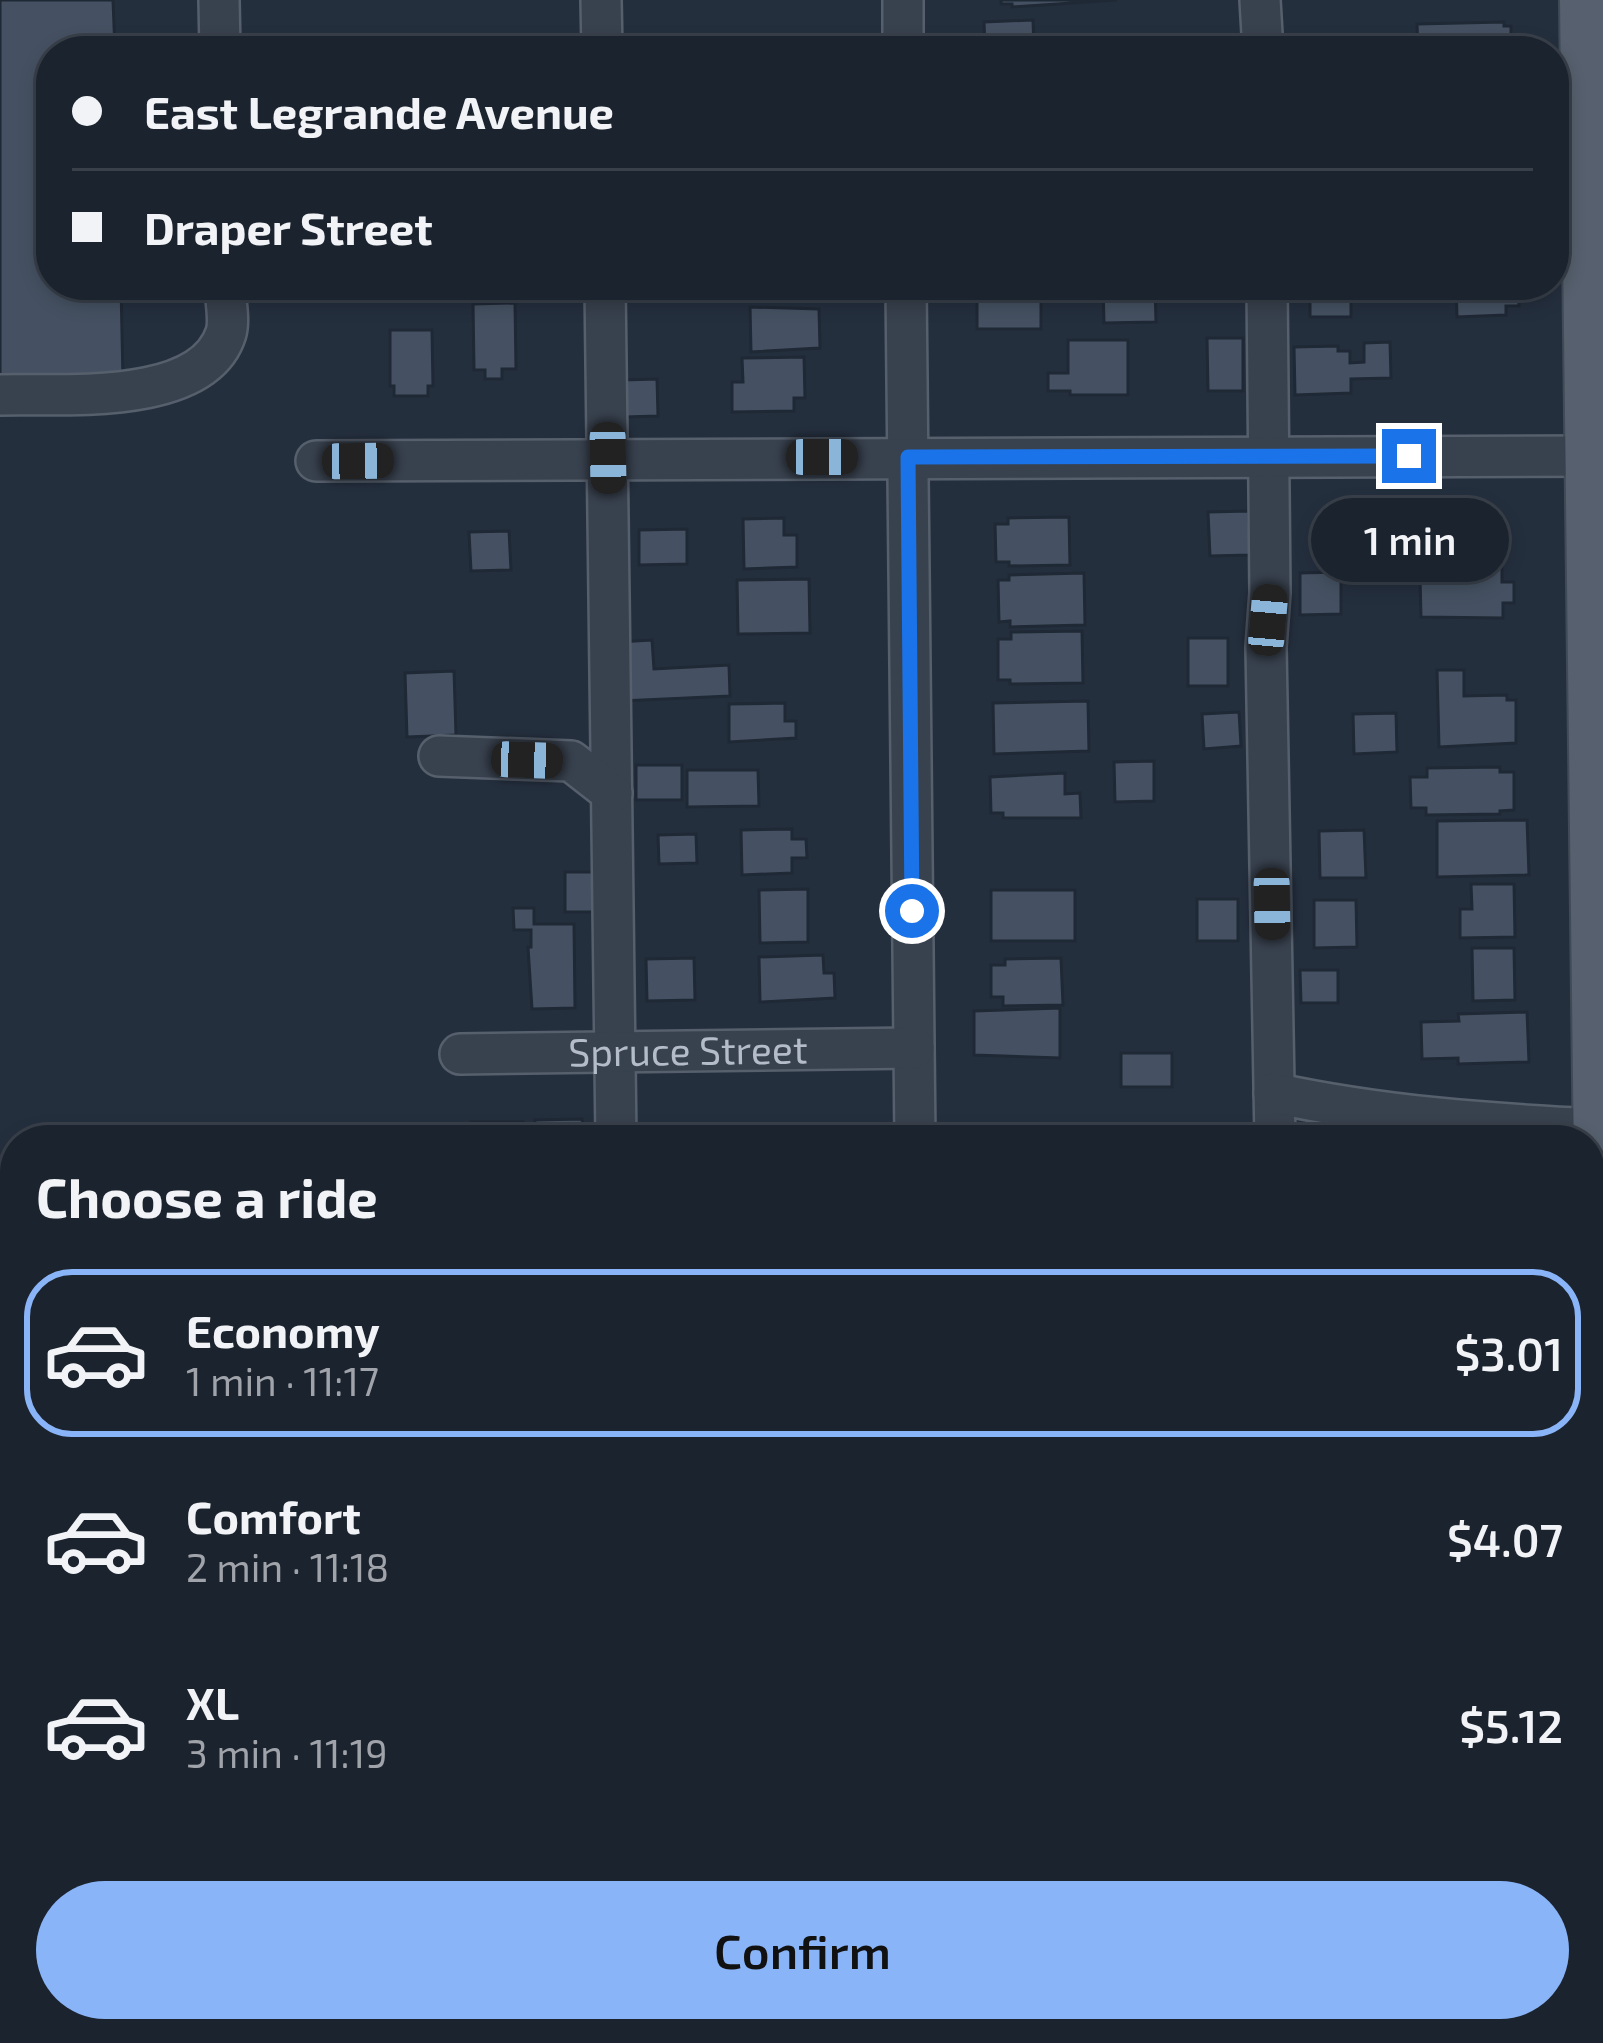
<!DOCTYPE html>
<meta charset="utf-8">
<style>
:root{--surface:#1b232e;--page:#282f3a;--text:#f1f3f6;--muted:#a0a4aa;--line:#39404a;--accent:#8ab4f8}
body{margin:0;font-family:"Exo 2",sans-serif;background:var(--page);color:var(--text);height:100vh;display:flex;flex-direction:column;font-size:45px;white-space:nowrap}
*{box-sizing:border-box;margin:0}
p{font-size:39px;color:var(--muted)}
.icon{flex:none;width:66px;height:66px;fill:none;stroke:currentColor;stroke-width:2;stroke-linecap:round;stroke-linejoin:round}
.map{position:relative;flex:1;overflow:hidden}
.side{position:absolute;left:0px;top:1125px;width:1605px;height:918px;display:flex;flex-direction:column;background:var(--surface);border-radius:48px 48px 0 0;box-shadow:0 6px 18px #0003,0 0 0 3px var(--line)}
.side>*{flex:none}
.top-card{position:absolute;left:36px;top:36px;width:1533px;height:264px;border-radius:48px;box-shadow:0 6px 18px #0003,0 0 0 3px var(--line);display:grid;align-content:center;height:264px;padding:0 36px;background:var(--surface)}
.end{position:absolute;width:54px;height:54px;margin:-27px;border:15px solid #1a73e8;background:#fff;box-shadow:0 0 0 6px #fff}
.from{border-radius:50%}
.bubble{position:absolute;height:84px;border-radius:42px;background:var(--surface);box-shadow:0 6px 18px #0003,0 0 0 3px var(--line);font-size:39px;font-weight:600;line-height:84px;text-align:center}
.car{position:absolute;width:36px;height:72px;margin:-36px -18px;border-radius:15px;box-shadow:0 0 9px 3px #0007;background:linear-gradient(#222 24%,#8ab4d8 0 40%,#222 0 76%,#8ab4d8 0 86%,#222 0)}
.top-card b{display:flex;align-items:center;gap:42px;height:114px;font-size:45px}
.top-card b+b{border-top:3px solid var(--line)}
.top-card i{width:30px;height:30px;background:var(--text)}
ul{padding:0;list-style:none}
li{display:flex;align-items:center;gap:36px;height:168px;margin:0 24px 18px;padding:0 12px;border:6px solid transparent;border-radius:48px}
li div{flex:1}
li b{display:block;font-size:45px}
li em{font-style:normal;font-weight:600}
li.on{border-color:var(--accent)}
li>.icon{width:108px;height:108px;stroke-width:1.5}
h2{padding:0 36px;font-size:54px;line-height:144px}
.primary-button{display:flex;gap:24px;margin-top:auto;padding:24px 36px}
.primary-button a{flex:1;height:138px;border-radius:72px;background:var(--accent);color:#111;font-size:48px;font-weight:600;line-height:138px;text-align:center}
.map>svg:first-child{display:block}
.building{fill:#455162;stroke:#1f2835;stroke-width:3}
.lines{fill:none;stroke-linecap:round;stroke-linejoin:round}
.minor-casing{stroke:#565f6c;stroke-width:44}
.major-casing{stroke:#414a57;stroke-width:52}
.highway-casing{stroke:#434c59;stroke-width:62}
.minor{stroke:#38414e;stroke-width:39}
.major{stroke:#56606e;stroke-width:48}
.highway{stroke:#746855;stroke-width:57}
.route{stroke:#1a73e8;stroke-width:15}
.labels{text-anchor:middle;stroke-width:10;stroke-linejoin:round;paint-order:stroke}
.street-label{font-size:39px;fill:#b4bcc9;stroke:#1d2633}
</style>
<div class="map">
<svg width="1603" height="2043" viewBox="0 0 1603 2043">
<rect width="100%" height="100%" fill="#242f3e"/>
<g class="building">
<polygon points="0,0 113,0 115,51 51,51 51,285 121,285 123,381 0,384"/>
<polygon points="1001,0 1117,0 1012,7 1012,4 1001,4"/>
<polygon points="1033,20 1034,51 985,51 984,22"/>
<polygon points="1504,22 1504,26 1511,26 1511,51 1418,51 1417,24"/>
<polygon points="1184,36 1217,37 1217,51 1183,51"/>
<rect x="473" y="44" width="44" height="7"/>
<rect x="393" y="46" width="36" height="5"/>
<rect x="402" y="285" width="30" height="6"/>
<polygon points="988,285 1041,285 1041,329 977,329 977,297 988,297"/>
<polygon points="1103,285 1155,285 1156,322 1104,323"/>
<rect x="1310" y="285" width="41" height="32"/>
<polygon points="1456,285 1518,285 1519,306 1506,306 1506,315 1457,317"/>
<polygon points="515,303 516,369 502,369 502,379 485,379 485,370 474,370 473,304"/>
<polygon points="750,307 819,309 820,348 751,352"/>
<polygon points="390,330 432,330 433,386 428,386 428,396 394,396 394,386 390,386"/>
<polygon points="1207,338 1243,338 1243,391 1208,391"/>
<polygon points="1068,340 1128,340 1128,395 1070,395 1070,391 1048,391 1048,373 1068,373"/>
<polygon points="1390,342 1391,378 1351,379 1351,393 1295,395 1294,347 1338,346 1338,351 1350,351 1350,363 1364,362 1364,343"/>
<polygon points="804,357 805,398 794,398 794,411 732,412 732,382 743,382 742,358"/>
<polygon points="657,379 658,416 624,417 623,380"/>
<polygon points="1249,511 1250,555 1210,556 1208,512"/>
<polygon points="1069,517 1070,565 1009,566 1009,562 996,562 995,524 1008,524 1008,518"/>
<polygon points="784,518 784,535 797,535 797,567 744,569 743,519"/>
<polygon points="687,529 687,564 639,565 639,530"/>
<polygon points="509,531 511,570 471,571 469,532"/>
<polygon points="1502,567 1502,582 1514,582 1514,603 1503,603 1503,618 1421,617 1420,577 1433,577 1432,568"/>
<polygon points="1341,572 1341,614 1300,615 1300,573"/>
<polygon points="1084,573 1085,625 1010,627 1010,621 999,622 998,580 1009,580 1009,575"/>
<polygon points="809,579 810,633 738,634 737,580"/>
<polygon points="1082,631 1083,683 1010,684 1010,680 998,680 998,639 1011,639 1011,632"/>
<rect x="1188" y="638" width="40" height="48"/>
<polygon points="652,640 654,669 729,665 730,696 621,701 618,642"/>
<polygon points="1437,670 1464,670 1464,696 1507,695 1507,700 1516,700 1516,743 1439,747"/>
<polygon points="454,671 456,735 407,737 405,673"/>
<polygon points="1088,701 1089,751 994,754 993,703"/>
<polygon points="785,703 785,721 796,721 796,738 729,742 729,704"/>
<polygon points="1239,712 1241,746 1204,749 1202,714"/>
<polygon points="1396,713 1397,752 1354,754 1353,714"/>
<polygon points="1154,761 1154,801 1115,802 1114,762"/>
<rect x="636" y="765" width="46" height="35"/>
<polygon points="1500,767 1500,772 1514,772 1514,810 1500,811 1500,814 1426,815 1426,808 1411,808 1410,777 1427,777 1427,768"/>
<polygon points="687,770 758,770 759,806 687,807"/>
<polygon points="1065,773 1065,794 1080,793 1081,818 1003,818 1003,813 991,813 990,777"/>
<polygon points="1527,820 1529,875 1437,877 1437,821"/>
<polygon points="792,829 792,839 806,839 807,858 792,858 792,873 742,875 741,830"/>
<polygon points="1364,830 1366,878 1320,878 1319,831"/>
<polygon points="696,834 697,863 659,864 658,835"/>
<polygon points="565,872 601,872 602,912 565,912"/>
<polygon points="1471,884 1514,884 1515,937 1460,938 1460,909 1472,909"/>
<polygon points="808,889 808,942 760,943 759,890"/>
<rect x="991" y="890" width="84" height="51"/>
<rect x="1197" y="899" width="41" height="42"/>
<polygon points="1314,900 1356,900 1357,947 1314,948"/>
<polygon points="513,908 534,908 534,924 574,924 575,1008 532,1009 528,947 531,947 531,930 514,930"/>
<polygon points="1472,948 1514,948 1515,1000 1473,1001"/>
<polygon points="823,955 824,973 834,973 835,998 760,1002 759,957"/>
<polygon points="694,958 695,1000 647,1001 646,959"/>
<polygon points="1061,958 1063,1005 1003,1006 1003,997 991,997 991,965 1005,965 1005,959"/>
<polygon points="1300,970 1338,970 1338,1003 1301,1003"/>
<polygon points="1060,1008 1060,1058 974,1055 974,1011"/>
<polygon points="1527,1012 1529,1062 1458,1064 1458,1058 1422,1059 1421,1022 1459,1021 1458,1014"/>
<rect x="1121" y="1053" width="51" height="34"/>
<polygon points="582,1119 585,1140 533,1140 535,1120"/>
<rect x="471" y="1122" width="52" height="18"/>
<polygon points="1102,1125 1102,1140 1019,1140 1019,1127"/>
<rect x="1198" y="1132" width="42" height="8"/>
<rect x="67" y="2028" width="72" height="15"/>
<polygon points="179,2028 217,2028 218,2036 179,2037"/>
<rect x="256" y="2028" width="46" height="15"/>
<rect x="309" y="2028" width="47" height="15"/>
<polygon points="362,2028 408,2028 408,2043 363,2043"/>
<rect x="414" y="2028" width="47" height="15"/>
<rect x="465" y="2028" width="49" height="15"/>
<polygon points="518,2028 565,2028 565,2043 519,2043"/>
<rect x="571" y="2028" width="46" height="15"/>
<polygon points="625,2028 672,2028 672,2043 626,2043"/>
<rect x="677" y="2028" width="46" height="15"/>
<polygon points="734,2028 754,2028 754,2037 734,2038"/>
<polygon points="790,2028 860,2028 860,2034 790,2035"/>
<polygon points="984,2028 1061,2028 1061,2035 996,2035 996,2031"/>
<rect x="995" y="2041" width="78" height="2"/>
</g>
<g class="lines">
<g class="minor-casing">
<g id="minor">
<polyline points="219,0 220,51"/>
<polyline points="601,0 602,51"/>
<polyline points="903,0 903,51"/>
<polyline points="1260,0 1263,51"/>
<polyline points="605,285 616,1140"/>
<polyline points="906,285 915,1140"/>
<polyline points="1267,285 1270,593 1266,647 1275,1140"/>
<path d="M0,395c60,-2 203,12 226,-62 4,-13 -1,-34 -1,-48"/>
<polyline points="316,461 1603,456"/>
<polyline points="439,756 571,761 612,793"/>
<path id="s1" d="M460,1054l454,-6"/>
<path d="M1274,1093c107,23 214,31 323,36"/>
<polyline points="241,2028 242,2043"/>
<polyline points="927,2028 927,2043"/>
<polyline points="1291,2028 1291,2043"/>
<polyline points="10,2043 5,1618 15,1618"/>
</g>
</g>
<g class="major-casing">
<polyline id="major" points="1584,0 1603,1578"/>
</g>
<g class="highway-casing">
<g id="highway">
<polyline points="1590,1726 1603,1639"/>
<polyline points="1536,2043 1540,2028"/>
</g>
</g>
<use href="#minor" class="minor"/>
<use href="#major" class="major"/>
<use href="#highway" class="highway"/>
</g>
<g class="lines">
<polyline class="route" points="912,911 908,457 1409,456"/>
</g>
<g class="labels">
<g class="street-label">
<text dy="14" stroke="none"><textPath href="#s1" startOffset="228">Spruce Street</textPath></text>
</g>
</g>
</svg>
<i class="end from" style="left:912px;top:911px"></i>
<i class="end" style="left:1409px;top:456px"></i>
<div class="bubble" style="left:1311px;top:498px;width:198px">1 min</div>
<i class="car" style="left:822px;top:457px;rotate:90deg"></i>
<i class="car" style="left:608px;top:458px;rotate:179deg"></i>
<i class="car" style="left:358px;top:461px;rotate:89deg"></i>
<i class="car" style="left:1268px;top:620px;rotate:5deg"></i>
<i class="car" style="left:527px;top:760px;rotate:92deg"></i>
<i class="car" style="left:1272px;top:904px;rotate:179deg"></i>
<div class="top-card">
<b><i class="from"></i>East Legrande Avenue</b>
<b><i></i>Draper Street</b>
</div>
<section class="side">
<h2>Choose a ride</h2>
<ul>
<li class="on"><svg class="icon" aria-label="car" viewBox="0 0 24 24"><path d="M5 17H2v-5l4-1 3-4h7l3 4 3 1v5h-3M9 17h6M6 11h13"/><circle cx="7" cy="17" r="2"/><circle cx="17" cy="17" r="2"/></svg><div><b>Economy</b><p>1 min · 11:17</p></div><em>$3.01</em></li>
<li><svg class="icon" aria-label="car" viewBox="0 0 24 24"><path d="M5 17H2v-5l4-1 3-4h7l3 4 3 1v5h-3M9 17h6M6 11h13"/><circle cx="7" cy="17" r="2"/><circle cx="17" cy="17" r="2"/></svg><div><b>Comfort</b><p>2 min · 11:18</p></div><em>$4.07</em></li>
<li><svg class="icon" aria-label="car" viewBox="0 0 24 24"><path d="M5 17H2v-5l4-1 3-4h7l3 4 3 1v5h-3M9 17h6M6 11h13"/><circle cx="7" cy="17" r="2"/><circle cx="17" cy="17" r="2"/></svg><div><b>XL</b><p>3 min · 11:19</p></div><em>$5.12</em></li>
</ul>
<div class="primary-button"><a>Confirm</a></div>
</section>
</div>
